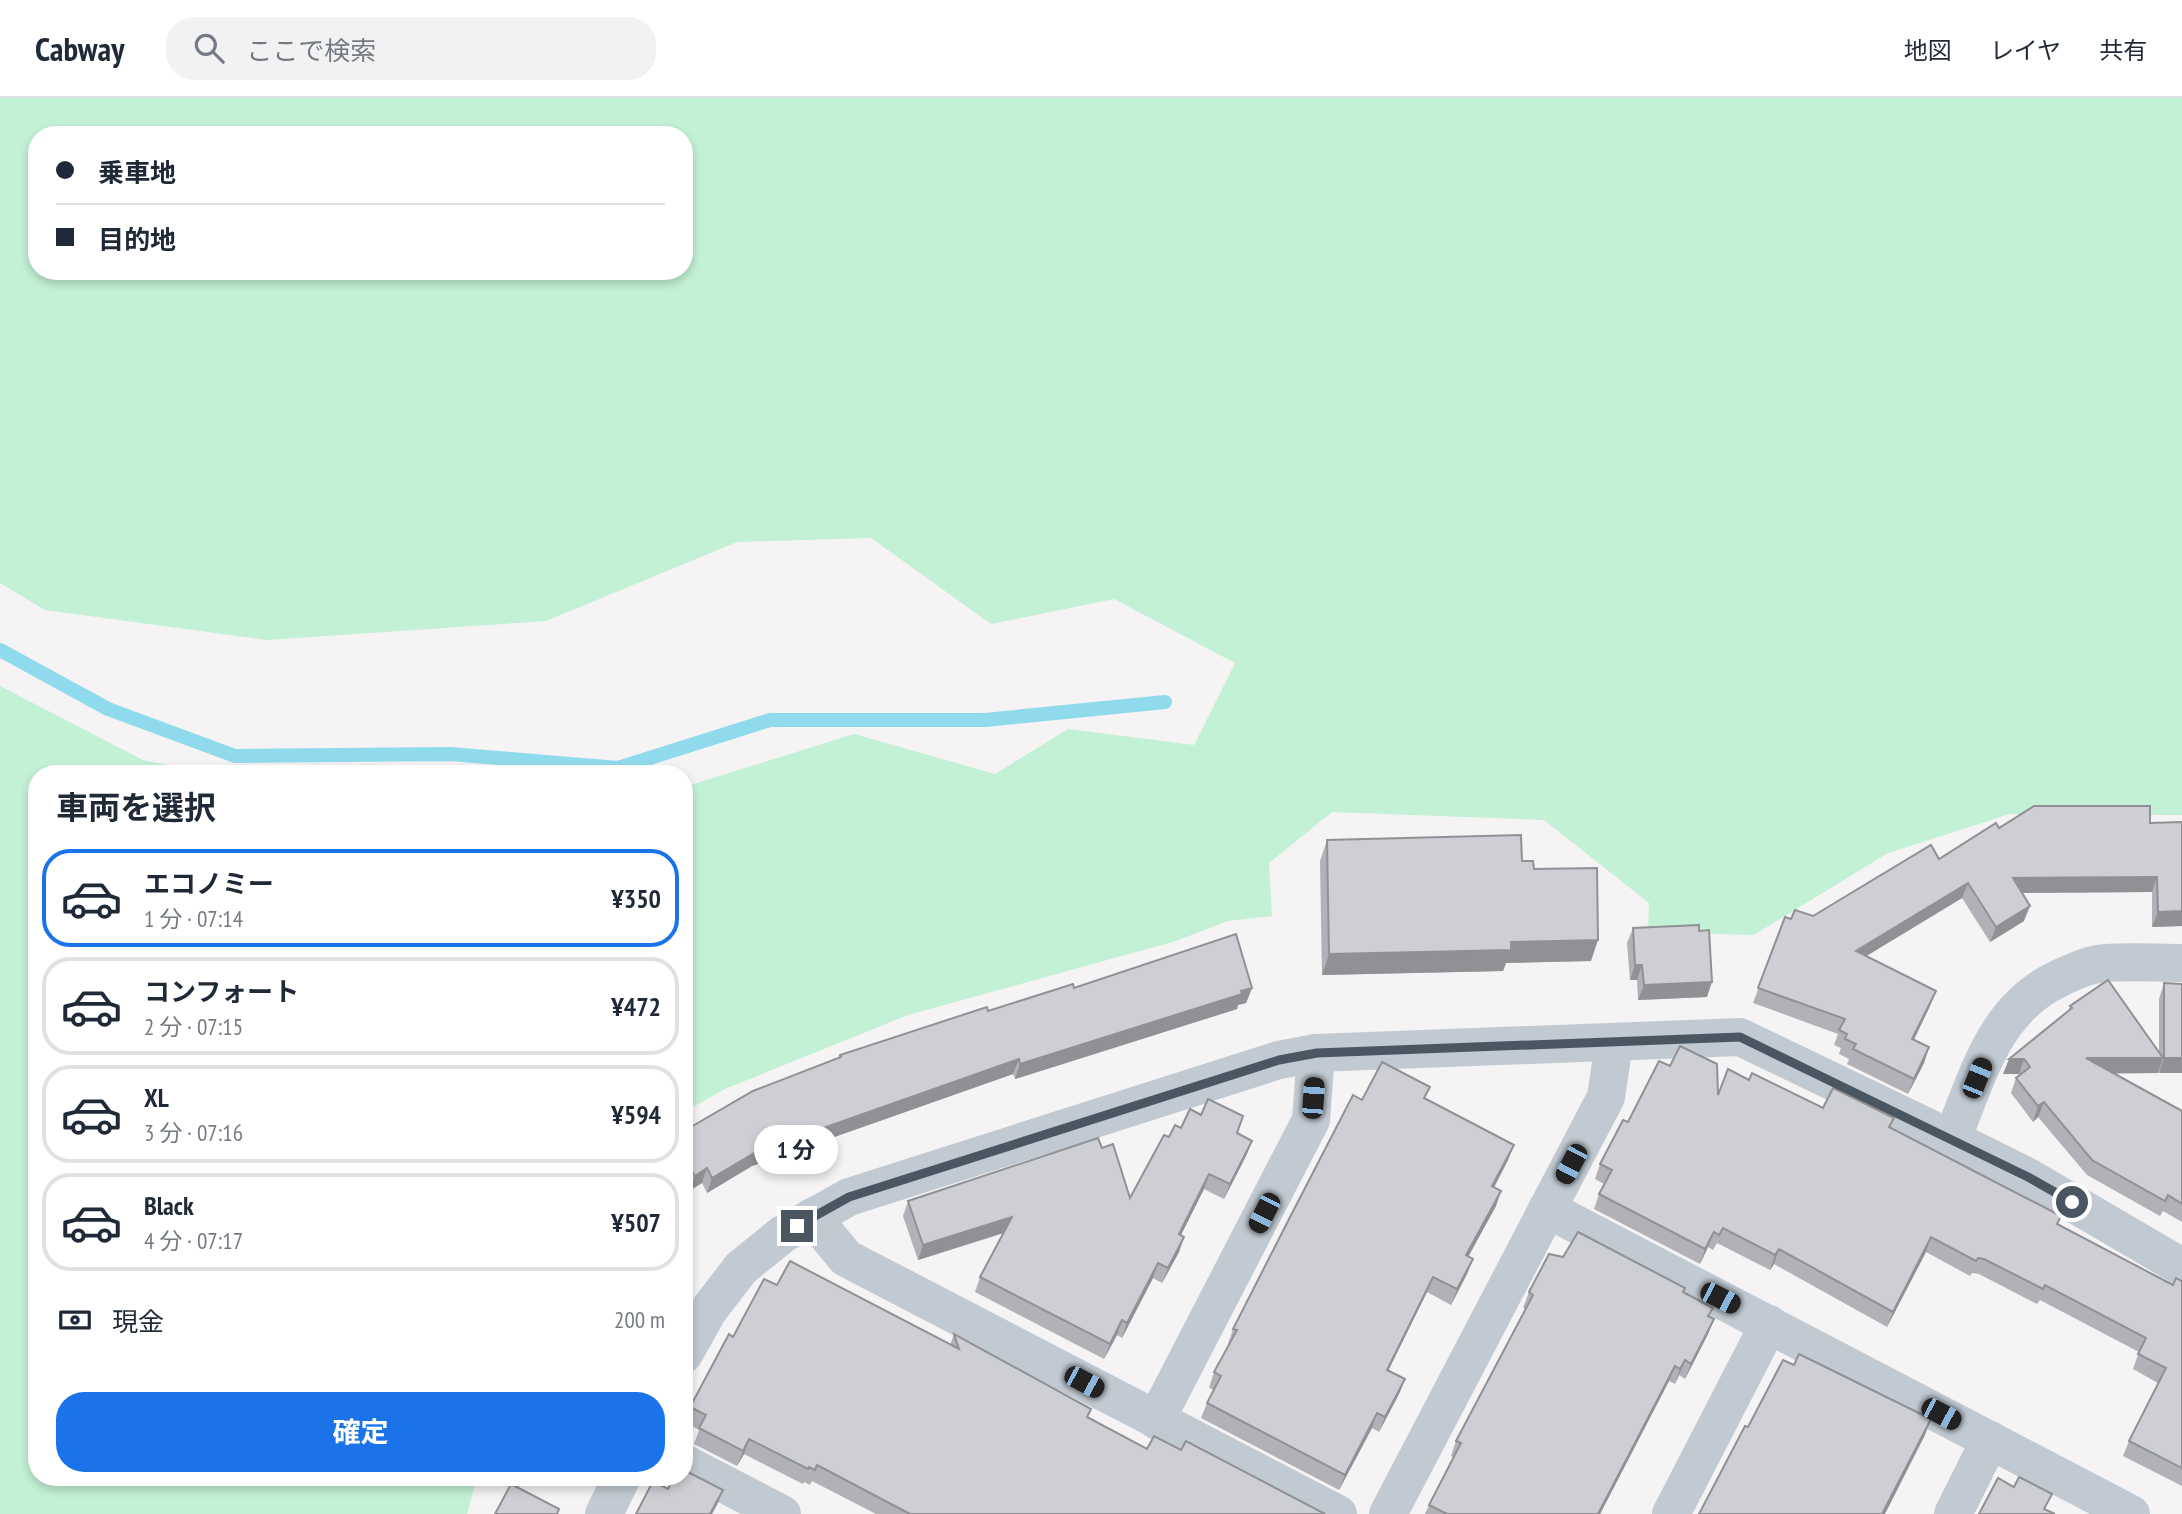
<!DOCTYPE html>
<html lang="ja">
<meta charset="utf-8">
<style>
:root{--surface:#fff;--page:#f2f2f3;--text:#1f2937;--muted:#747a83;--line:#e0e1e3;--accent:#1a73e8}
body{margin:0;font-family:"PT Sans Narrow","Noto Sans JP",sans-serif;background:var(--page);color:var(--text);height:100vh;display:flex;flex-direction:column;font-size:26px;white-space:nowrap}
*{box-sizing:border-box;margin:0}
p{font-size:23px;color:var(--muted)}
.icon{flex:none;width:38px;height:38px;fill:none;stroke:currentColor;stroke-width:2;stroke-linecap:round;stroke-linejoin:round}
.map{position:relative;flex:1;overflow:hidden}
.side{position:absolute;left:28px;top:667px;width:665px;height:721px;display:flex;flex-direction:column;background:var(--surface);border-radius:28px;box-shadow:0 4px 10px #0003}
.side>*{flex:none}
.hud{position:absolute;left:28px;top:28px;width:665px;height:154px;border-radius:28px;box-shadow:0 4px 10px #0003;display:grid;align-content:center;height:154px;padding:0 28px;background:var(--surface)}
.end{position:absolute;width:32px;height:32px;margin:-16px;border:9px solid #4a5661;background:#fff;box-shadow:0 0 0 4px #fff}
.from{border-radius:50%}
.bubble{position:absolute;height:49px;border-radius:24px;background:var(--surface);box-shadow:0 4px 10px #0003;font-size:23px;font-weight:700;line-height:49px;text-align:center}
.car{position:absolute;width:21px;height:42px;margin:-21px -10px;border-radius:9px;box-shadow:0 0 5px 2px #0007;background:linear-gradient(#222 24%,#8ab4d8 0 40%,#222 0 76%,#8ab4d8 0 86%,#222 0)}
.hud b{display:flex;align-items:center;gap:24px;height:66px;font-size:26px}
.hud b+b{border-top:2px solid var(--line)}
.hud i{width:18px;height:18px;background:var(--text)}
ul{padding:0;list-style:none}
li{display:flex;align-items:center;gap:21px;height:98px;margin:0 14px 10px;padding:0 14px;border:4px solid var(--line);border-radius:28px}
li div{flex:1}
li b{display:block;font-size:26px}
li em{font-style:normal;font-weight:700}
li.current{border-color:var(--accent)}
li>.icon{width:63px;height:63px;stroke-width:1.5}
h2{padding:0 28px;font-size:32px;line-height:84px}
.pay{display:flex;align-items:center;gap:18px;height:77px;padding:0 28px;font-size:26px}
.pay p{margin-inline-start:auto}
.cta{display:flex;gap:14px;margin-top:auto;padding:14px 28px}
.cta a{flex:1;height:80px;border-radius:28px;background:var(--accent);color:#fff;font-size:28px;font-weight:700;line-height:80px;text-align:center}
header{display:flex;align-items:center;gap:42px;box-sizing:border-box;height:98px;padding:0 35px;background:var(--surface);border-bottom:2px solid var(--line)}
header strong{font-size:33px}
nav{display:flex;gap:38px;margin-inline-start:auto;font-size:24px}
.search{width:490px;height:63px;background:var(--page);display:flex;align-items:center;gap:18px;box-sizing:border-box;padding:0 24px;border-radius:28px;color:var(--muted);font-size:26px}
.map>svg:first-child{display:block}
.green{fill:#c3f1d5;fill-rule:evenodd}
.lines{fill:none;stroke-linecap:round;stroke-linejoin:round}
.stream{stroke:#90daee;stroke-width:14}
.minor{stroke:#c1cad2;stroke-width:38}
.wall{fill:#b0b2b7}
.shaded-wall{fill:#909195}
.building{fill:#cdcfd5;stroke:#909195;stroke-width:2}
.route{stroke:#4a5661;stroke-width:9}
</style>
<header>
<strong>Cabway</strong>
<div class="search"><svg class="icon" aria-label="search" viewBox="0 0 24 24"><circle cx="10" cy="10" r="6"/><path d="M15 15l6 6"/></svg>ここで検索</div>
<nav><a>地図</a><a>レイヤ</a><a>共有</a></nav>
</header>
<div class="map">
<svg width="2182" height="1416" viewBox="0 0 2182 1416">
<rect width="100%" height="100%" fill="#f5f3f3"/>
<g class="green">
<path d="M0,0h2182v717l-172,-1 -122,39 -134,82 -106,-3 1,-29 -105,-83 -212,-8 -63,51 3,53 -44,5 -52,20 -268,74 -183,74 -41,23v-325l170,-53 141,40 73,-45 126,16 41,-82 -121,-64 -123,25 -120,-86 -134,4 -191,79 -279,19 -222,-30 -45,-27zM37,37h647v136h-647z"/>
<polygon points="0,588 143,662 208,675 37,676 37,1379 473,1379 475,1387 467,1416 0,1416"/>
</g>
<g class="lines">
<polyline class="stream" points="0,552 108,611 235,658 451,656 618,670 770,622 985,622 1165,604"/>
<g class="minor">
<path d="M2182,865c-25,0 -51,-2 -76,0 -16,1 -31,8 -46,15 -66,30 -82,98 -108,161l76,38 154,90"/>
<polyline points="1547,1111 2131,1416"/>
<polyline points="812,1119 846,1160 1338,1416"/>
<polyline points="684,1256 708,1213 741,1170 783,1136 849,1099 1279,962 1316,955 1740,939 1952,1041"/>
<polyline points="1156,1322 1311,1022 1316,955"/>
<polyline points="684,1365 782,1416"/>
<polyline points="604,1416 622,1379"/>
<polyline points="1388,1416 1606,999 1614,945"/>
<polyline points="1671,1416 1769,1226"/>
<polyline points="1953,1416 1990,1342"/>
</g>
</g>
<g class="wall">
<polygon points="2150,725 2182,828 2152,829 2152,794 2022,795 2024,823 1990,844 1962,800 1866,858 1930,908 1914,941 1929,949 1924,965 1908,996 1847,966 1849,961 1839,956 1841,950 1834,947 1838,936 1753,905 1785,819 1791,821 1813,818 1939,761 1999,730"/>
<polygon points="1327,742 1522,763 1534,771 1591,863 1506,865 1503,873 1322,877 1320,763"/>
<polygon points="1633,830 1707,899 1638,902 1637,882 1630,882 1627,845"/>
<polygon points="2164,885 2182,886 2182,975 2159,975 2159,972 2158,975 2113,975 2182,1013 2182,1124 2163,1113 2160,1118 2087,1077 2038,1019 2033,1024 2011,995 2016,980 2020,977 2019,976 2003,976 2069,913 2070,908 2159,954 2159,901"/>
<polygon points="1074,890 1252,890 1246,905 1238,907 1237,911 1015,981 1013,976 752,1068 707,1095 702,1085 689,1093 684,1085 684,1033 838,960 840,957"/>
<polygon points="1749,982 1823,1010 1894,1020 1890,1030 2058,1126 2173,1187 2182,1183 2182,1388 2123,1358 2129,1343 2158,1285 2133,1271 2139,1254 2040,1202 2037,1206 1979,1176 1972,1175 1970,1178 1926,1154 1887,1229 1774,1166 1770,1172 1717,1145 1713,1152 1708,1149 1700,1166 1594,1111 1599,1096 1604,1086 1595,1081 1600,1066 1628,1024 1718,997"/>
<polygon points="1426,1001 1514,1047 1508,1062 1494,1089 1496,1108 1468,1158 1473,1161 1467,1176 1451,1207 1427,1194 1388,1273 1405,1281 1399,1296 1379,1334 1372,1330 1339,1392 1201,1320 1207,1305 1214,1292 1209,1290 1214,1274 1229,1246 1228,1246 1233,1231 1362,1002"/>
<polygon points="1181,1030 1237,1035 1252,1043 1246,1058 1224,1101 1204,1091 1181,1137 1184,1139 1179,1154 1162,1185 1153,1180 1122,1240 1117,1237 1104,1261 975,1194 980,1179 1004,1135 918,1162 903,1118 908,1103 1102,1050 1130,1100 1169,1039"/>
<polygon points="777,1187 950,1247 954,1236 1088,1320 1147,1351 1181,1352 1325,1416 876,1416 812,1383 810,1387 804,1384 803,1386 744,1356 737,1368 694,1346 699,1332 685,1324 690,1309 733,1239"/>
<polygon points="1529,1194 1683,1195 1709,1219 1708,1236 1685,1281 1679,1277 1675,1286 1669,1283 1600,1416 1425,1416 1429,1407 1453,1359 1451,1358 1456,1343 1525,1211 1523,1210"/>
</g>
<g class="shaded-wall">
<polygon points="2157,779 2152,794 2007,795 2013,780"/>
<polygon points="1968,785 1962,800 1850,868 1856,853"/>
<polygon points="2030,808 2024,823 1990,844 1996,829"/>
<polygon points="2182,813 2182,828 2152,829 2158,814"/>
<polygon points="1598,842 1591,863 1506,865 1503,873 1322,877 1329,856 1511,844"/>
<polygon points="1635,867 1642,867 1637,882 1630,882"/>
<polygon points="1712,884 1707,899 1638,902 1644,887"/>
<polygon points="1252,890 1246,905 1238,907 1237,911 1015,981 1020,966"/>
<polygon points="1936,893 1930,908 1907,956 1912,941"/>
<polygon points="1929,949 1924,965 1908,996 1914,981"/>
<polygon points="2086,960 2163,960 2158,975 2080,976"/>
<polygon points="2164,960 2182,960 2182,975 2159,975"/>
<polygon points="1019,961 1013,976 752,1068 707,1095 712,1080 758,1053"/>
<polygon points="2009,961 2024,961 2019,976 2003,976"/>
<polygon points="2044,1004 2038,1019 2033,1024 2038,1008"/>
<polygon points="1252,1043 1246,1058 1224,1101 1230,1086"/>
<polygon points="1514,1047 1508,1062 1487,1103 1492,1088"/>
<polygon points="707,1070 702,1085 689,1093 695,1078"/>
<polygon points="1209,1076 1204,1091 1174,1151 1179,1136"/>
<polygon points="1501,1093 1496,1108 1461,1172 1466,1157"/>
<polygon points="1012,1119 1006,1134 918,1162 923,1147"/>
<polygon points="1714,1134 1708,1149 1700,1166 1705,1151"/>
<polygon points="1184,1139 1179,1154 1162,1185 1168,1170"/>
<polygon points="1931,1139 1926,1154 1887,1229 1893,1214"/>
<polygon points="1779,1151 1774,1166 1770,1172 1775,1157"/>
<polygon points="1473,1161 1467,1176 1451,1207 1457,1191"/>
<polygon points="1158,1165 1153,1180 1122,1240 1127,1225"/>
<polygon points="1433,1179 1427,1194 1381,1287 1387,1272"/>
<polygon points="1714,1221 1708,1236 1685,1281 1691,1266"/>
<polygon points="1122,1222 1117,1237 1104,1261 1110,1246"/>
<polygon points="1685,1262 1679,1277 1675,1286 1680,1271"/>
<polygon points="1675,1268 1669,1283 1600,1416 1598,1416"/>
<polygon points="1405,1281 1399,1296 1379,1334 1385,1319"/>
<polygon points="1377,1315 1372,1330 1339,1392 1345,1377"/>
<polygon points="1931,1321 1925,1337 1885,1416 1882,1416"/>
<polygon points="749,1341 744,1356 737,1368 743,1353"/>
<polygon points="723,1392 717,1407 712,1416 710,1416"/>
</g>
<g class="building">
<polygon points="2034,708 2150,708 2150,725 2182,724 2182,813 2158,814 2157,779 2013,780 2030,808 1996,829 1968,785 1856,853 1936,893 1912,941 1929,949 1914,981 1853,951 1856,946 1845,941 1847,936 1839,932 1845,921 1758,890 1785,819 1791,821 1795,812 1813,818 1931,747 1939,761 1996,725 1999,730"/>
<polygon points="1521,737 1522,763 1533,763 1534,771 1597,770 1598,842 1511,844 1511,852 1329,856 1327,742"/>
<polygon points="1699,827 1699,833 1709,832 1712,884 1644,887 1642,867 1635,867 1633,830"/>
<polygon points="1236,836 1252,890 1241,893 1242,896 1020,966 1019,961 758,1053 712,1080 707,1070 695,1078 684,1060 684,1033 753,993 841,959 840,957 987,909 988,913 1073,886 1074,890"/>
<polygon points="2108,882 2163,960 2086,960 2182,1013 2182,1106 2168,1097 2165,1103 2092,1062 2044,1004 2038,1008 2016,980 2030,969 2024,961 2009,961 2072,910 2070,908"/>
<polygon points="2164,885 2182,886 2182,960 2164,960"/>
<polygon points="1680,948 1717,966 1718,997 1728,971 1749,982 1752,975 1823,1010 1833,990 1894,1020 1889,1029 2061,1118 2057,1126 2173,1187 2176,1180 2182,1183 2182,1370 2129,1343 2166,1270 2138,1256 2146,1240 2045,1187 2043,1191 1984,1161 1978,1160 1976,1163 1931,1139 1893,1214 1779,1151 1775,1157 1723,1130 1719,1137 1714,1134 1705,1151 1599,1096 1612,1072 1600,1066 1623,1022 1628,1024 1659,963 1670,968"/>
<polygon points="1382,964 1430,989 1424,1000 1514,1047 1492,1088 1501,1093 1466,1157 1473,1161 1457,1191 1433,1179 1387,1272 1405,1281 1385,1319 1377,1315 1345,1377 1207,1305 1221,1278 1214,1274 1237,1232 1233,1231 1288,1123 1353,997 1362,1002"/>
<polygon points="1208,1001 1243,1018 1237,1035 1252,1043 1230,1086 1209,1076 1179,1136 1184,1139 1168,1170 1158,1165 1127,1225 1122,1222 1110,1246 980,1179 1012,1119 923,1147 908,1103 1098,1040 1102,1050 1113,1046 1130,1100 1164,1037 1169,1039 1175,1027 1181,1030 1190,1011 1201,1017"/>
<polygon points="1578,1134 1685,1190 1683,1194 1713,1210 1708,1218 1714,1221 1691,1266 1685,1262 1680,1271 1675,1268 1598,1416 1447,1416 1429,1407 1461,1345 1456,1343 1533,1197 1529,1194 1549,1156 1563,1159"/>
<polygon points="790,1163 959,1251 954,1236 1091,1311 1087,1319 1147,1351 1154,1338 1181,1352 1186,1343 1325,1416 910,1416 817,1367 815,1372 809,1369 808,1371 749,1341 743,1353 699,1330 706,1317 690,1309 729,1236 733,1239 764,1181 777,1187"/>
<polygon points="1799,1256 1931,1321 1882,1416 1699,1416 1745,1328 1748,1329 1783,1262 1794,1267"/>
<polygon points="684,1372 723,1392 710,1416 636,1416 653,1383 668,1391 674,1379 684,1379"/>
<polygon points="2019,1379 2052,1396 2044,1411 2055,1416 1979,1416 1998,1380 2014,1389"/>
<polygon points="511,1386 559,1411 557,1416 495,1416"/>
</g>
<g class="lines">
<polyline class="route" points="797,1128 849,1099 1279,962 1317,955 1740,939 2028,1079 2072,1104"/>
</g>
</svg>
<i class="end from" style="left:2072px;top:1104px"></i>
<i class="end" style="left:797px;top:1128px"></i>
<div class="bubble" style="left:754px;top:1027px;width:84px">1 分</div>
<i class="car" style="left:1977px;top:980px;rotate:22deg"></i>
<i class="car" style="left:1313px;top:1000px;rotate:4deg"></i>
<i class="car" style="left:1571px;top:1066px;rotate:208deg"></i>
<i class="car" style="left:1264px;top:1115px;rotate:207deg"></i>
<i class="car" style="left:1720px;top:1200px;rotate:117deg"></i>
<i class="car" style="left:1084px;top:1284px;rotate:118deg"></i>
<i class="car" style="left:1941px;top:1316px;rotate:118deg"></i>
<div class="hud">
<b><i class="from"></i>乗車地</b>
<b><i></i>目的地</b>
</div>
<section class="side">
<h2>車両を選択</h2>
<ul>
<li class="current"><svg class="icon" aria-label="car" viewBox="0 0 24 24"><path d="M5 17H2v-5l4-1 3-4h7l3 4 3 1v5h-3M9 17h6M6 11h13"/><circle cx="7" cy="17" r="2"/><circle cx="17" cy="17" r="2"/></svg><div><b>エコノミー</b><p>1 分 · 07:14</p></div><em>¥350</em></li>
<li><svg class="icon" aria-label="car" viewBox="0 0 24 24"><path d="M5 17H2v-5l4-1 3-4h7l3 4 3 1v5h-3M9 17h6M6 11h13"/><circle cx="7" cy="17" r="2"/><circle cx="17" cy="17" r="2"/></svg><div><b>コンフォート</b><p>2 分 · 07:15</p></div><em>¥472</em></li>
<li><svg class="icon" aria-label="car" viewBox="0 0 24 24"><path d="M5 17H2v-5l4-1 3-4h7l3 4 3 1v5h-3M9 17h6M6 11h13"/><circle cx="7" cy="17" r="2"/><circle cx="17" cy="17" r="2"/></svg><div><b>XL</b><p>3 分 · 07:16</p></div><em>¥594</em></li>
<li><svg class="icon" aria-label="car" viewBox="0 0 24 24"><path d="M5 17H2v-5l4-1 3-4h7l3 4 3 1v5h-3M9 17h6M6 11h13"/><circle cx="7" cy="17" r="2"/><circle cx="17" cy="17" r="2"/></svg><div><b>Black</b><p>4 分 · 07:17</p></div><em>¥507</em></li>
</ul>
<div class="pay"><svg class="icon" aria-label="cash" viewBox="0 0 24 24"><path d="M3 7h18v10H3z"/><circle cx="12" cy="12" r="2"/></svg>現金<p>200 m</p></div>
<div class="cta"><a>確定</a></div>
</section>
</div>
